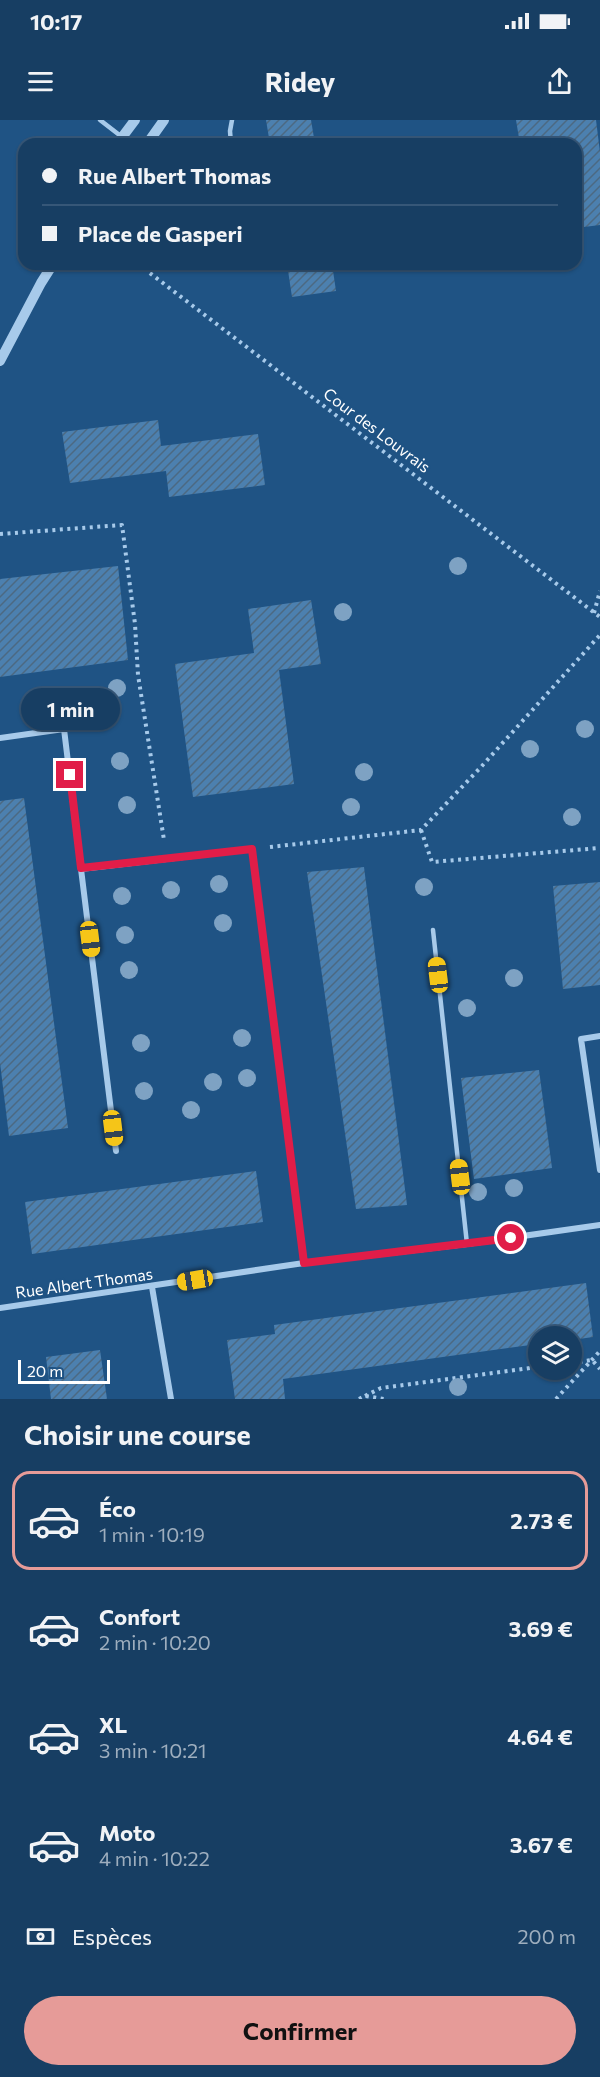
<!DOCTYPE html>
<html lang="fr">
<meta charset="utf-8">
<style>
:root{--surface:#173e63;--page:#204569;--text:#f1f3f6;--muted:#9eaebe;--line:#365778;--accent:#e69b98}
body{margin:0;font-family:Commissioner,sans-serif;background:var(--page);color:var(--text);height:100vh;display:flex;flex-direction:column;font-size:22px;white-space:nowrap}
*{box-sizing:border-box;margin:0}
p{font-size:20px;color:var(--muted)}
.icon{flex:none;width:33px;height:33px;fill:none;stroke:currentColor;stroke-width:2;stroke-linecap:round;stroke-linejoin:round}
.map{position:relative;height:1279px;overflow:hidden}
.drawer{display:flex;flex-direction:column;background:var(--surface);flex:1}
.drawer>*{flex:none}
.top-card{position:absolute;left:18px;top:18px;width:564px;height:132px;border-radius:18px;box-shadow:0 2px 4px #0004,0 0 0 2px var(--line);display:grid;align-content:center;height:132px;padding:0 24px;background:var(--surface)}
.controls{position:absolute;left:528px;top:1206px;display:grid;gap:12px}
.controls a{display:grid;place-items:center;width:54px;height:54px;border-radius:50%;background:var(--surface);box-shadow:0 2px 4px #0004,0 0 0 2px var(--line);font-size:30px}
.scale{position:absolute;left:18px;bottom:15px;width:92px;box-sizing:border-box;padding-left:6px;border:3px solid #fff;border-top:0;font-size:16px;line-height:21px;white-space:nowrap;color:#fff;-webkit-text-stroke:4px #1f5384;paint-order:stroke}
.end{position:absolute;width:27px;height:27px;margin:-14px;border:8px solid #e11d48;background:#fff;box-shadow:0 0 0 3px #fff}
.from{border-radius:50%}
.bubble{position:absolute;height:42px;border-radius:21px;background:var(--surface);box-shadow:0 2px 4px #0004,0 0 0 2px var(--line);font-size:20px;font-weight:700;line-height:42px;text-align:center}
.car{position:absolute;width:18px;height:36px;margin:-18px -9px;border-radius:8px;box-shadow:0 0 4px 2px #0007;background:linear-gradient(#f5c518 24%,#345 0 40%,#f5c518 0 76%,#345 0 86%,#f5c518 0)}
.top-card b{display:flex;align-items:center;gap:21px;height:57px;font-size:22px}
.top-card b+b{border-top:2px solid var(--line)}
.top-card i{width:15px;height:15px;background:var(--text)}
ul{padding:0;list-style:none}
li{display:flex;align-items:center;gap:18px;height:99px;margin:0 12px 9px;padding:0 12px;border:3px solid transparent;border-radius:18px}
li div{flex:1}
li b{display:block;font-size:22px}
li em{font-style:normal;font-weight:700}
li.active{border-color:var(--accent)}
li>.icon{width:54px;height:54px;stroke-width:1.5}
h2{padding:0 24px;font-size:27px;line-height:72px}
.pay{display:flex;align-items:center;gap:15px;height:66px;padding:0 24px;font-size:22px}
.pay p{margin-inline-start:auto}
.cta{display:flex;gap:12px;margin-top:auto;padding:12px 24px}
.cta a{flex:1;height:69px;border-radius:36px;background:var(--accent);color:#111;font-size:24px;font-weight:700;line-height:69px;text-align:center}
.status{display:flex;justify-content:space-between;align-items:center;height:42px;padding:0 30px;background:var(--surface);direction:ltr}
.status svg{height:16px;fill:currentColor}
header{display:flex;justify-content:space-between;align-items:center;height:78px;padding:0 24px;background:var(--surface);font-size:27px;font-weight:700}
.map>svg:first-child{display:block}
.building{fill:url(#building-hatch)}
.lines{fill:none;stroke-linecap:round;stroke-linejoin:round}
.path{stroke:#a7caea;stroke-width:4;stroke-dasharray:3 4.5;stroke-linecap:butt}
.service{stroke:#a7caea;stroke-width:4.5}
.minor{stroke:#a7caea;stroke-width:6}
.tertiary{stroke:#a7caea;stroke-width:10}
.tree{fill:#7ea2c3}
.route{stroke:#e11d48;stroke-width:8}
.labels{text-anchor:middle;stroke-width:4.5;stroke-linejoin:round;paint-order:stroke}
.street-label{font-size:16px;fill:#fff;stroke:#1f5384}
</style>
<div class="status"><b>10:17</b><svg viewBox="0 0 49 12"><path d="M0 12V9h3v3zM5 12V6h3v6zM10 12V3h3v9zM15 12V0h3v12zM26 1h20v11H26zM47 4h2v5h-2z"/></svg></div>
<header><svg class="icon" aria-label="menu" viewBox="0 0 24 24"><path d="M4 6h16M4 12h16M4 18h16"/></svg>Ridey<svg class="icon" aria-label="share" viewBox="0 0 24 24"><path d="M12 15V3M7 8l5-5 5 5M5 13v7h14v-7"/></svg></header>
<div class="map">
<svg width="600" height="1279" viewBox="0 0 600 1279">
<defs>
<pattern id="building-hatch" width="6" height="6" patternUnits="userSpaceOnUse" patternTransform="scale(1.5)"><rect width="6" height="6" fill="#4c80af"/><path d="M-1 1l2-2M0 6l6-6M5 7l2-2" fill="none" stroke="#4c6982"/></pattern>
</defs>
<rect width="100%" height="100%" fill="#1f5384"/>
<g class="building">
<polygon points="266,0 311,0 315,24 270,24"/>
<polygon points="516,0 596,0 600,32 600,105 576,108 576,24 520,24"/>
<polygon points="287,144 332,144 336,171 292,177"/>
<polygon points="158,300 161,326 258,314 265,365 169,377 166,351 70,363 62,312"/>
<polygon points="118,446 128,540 0,557 0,459"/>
<polygon points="311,480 321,544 279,550 294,664 193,677 175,544 254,533 248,489"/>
<polygon points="24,678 68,1008 9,1016 0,943 0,681"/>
<polygon points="364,747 407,1085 356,1089 307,752"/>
<polygon points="600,762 600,865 563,869 553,766"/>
<polygon points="539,950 552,1048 474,1059 461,958"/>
<polygon points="256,1051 263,1102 32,1134 25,1082"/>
<polygon points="586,1163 593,1217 572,1220 572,1216 538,1216 538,1224 283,1259 285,1279 235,1279 227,1220 275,1214 274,1205"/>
<polygon points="100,1230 107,1279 51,1279 46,1237"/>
</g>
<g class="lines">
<g class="path">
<polyline points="138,144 600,497"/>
<polyline points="0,414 122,405 135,504 138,555 164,720"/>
<polyline points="594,493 600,471"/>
<polyline points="421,710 432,742 600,728"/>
<polyline points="270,727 421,710 481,647 600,515"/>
<polyline points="572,1243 592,1240 600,1249"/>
<polyline points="365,1276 381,1268 538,1247"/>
<polyline points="359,1279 365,1276 384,1279"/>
<polyline points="556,1279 600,1231"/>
</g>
<g class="service">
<polyline points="100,0 122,17 135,24"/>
<polyline points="231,24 230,11 232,0"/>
<polyline points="433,810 467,1124"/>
</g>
<g class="minor">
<polyline points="0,618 64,609 81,749"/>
<polyline points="600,916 581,919 600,1050"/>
<polyline points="116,1031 81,749 252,729 304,1143"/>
<polyline points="152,1167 171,1279"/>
<polyline points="0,1188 304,1143 467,1124 600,1105"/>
</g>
<g class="tertiary">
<polyline points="117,24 135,0"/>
<polyline points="147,24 164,0"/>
<polyline points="0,241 41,163 53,144"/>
</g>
</g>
<g class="tree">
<circle cx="458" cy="446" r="9"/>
<circle cx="343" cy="492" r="9"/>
<circle cx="117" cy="568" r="9"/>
<circle cx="585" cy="609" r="9"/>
<circle cx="530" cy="629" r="9"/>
<circle cx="120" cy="641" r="9"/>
<circle cx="364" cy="652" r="9"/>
<circle cx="127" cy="685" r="9"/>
<circle cx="351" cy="687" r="9"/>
<circle cx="572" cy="697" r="9"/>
<circle cx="219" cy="764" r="9"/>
<circle cx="424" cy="767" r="9"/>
<circle cx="171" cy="770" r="9"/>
<circle cx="122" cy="776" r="9"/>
<circle cx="223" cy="803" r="9"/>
<circle cx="125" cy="815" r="9"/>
<circle cx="129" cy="850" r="9"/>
<circle cx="514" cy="858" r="9"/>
<circle cx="467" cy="888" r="9"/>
<circle cx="242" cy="918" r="9"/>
<circle cx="141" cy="923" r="9"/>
<circle cx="247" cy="958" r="9"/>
<circle cx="213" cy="962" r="9"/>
<circle cx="144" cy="971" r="9"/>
<circle cx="191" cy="990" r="9"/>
<circle cx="514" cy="1068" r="9"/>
<circle cx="478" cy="1072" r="9"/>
<circle cx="458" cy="1267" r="9"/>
</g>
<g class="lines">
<polyline class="route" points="70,655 81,748 252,729 304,1143 511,1118"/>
</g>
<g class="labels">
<g class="street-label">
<text transform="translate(377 310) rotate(37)" y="6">Cour des Louvrais</text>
<text transform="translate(84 1163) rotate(-8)" y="6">Rue Albert Thomas</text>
</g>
</g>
</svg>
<div class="controls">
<a><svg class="icon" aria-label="layers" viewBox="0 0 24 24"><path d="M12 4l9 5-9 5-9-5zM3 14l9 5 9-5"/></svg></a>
</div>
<div class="scale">20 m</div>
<i class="end from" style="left:511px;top:1118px"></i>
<i class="end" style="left:70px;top:655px"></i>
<div class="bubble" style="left:21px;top:568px;width:99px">1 min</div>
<i class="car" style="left:90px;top:819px;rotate:173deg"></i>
<i class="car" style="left:438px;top:855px;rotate:353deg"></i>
<i class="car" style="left:113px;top:1008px;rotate:173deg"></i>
<i class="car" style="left:460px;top:1057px;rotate:353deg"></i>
<i class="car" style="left:195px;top:1160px;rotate:261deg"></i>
<div class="top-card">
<b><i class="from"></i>Rue Albert Thomas</b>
<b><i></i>Place de Gasperi</b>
</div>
</div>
<section class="drawer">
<h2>Choisir une course</h2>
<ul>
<li class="active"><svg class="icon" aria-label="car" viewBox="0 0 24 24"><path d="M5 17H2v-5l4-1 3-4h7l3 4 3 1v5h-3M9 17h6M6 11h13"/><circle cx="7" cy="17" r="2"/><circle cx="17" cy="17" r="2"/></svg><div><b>Éco</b><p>1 min · 10:19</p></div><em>2.73 €</em></li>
<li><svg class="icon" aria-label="car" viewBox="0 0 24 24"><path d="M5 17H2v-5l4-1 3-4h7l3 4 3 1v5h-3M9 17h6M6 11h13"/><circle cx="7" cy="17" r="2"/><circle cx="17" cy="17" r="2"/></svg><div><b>Confort</b><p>2 min · 10:20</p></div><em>3.69 €</em></li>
<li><svg class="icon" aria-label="car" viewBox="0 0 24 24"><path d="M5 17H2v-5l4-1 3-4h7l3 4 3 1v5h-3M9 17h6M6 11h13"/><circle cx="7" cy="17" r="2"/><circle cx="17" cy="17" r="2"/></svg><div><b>XL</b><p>3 min · 10:21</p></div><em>4.64 €</em></li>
<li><svg class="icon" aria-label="car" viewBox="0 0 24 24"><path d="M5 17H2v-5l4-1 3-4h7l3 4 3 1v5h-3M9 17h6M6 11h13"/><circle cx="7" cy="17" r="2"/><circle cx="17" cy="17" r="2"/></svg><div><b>Moto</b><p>4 min · 10:22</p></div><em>3.67 €</em></li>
</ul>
<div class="pay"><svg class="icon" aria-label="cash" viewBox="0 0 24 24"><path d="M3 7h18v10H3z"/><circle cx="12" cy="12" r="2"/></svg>Espèces<p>200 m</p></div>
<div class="cta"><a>Confirmer</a></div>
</section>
